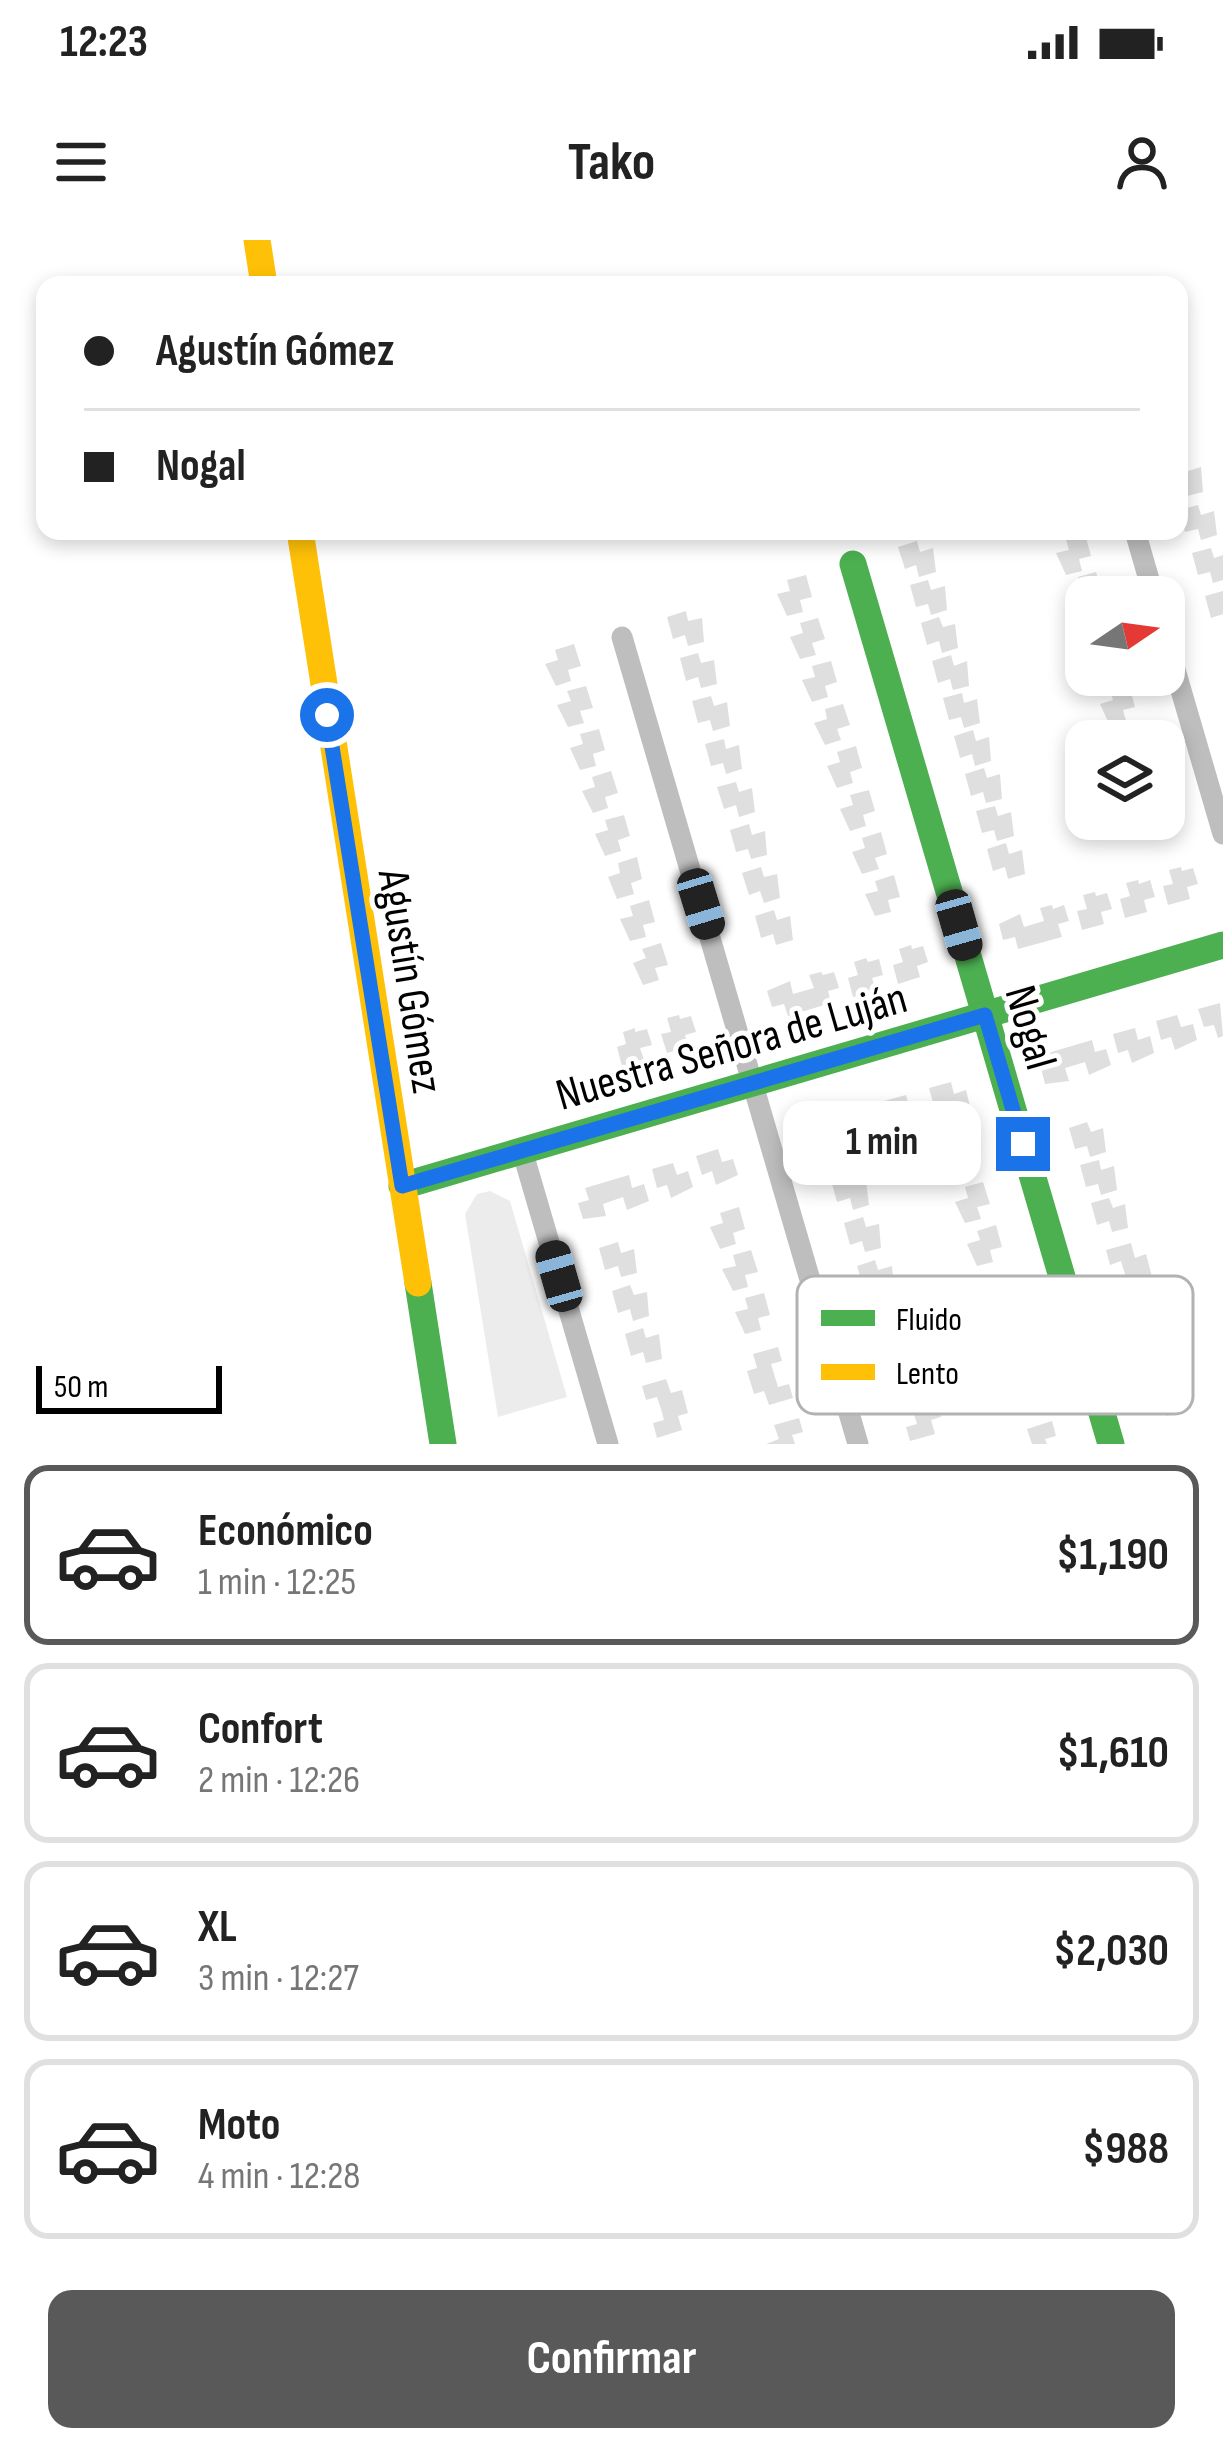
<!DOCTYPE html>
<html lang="es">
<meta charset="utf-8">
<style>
:root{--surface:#fff;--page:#f2f2f2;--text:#222;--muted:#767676;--line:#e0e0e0;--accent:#595959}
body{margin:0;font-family:"Sofia Sans Condensed",sans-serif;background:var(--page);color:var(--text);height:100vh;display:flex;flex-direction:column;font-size:45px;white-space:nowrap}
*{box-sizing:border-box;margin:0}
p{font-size:39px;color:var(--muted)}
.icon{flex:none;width:66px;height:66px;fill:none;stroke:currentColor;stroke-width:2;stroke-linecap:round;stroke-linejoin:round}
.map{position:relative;height:1204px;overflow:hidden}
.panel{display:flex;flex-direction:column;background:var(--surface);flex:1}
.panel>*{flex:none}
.hud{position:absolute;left:36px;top:36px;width:1152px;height:264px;border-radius:24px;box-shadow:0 6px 18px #0003;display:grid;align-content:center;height:264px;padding:0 48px;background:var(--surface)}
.needle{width:78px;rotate:77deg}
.fabs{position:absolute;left:1065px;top:336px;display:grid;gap:24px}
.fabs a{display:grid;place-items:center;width:120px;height:120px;border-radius:24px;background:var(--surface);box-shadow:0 6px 18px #0003;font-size:60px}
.scale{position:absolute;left:36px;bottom:30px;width:186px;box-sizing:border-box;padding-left:12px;border:6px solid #000;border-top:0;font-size:33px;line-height:42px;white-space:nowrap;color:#000;-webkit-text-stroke:9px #fff;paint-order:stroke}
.end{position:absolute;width:54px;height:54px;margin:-27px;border:15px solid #1a73e8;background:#fff;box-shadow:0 0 0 6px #fff}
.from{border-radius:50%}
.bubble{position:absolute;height:84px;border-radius:24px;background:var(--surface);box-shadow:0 6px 18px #0003;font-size:39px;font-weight:700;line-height:84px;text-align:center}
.car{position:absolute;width:36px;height:72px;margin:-36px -18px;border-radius:15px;box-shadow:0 0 9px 3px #0007;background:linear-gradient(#222 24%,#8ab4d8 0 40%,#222 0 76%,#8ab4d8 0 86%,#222 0)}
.hud b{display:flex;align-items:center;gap:42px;height:114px;font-size:45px}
.hud b+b{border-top:3px solid var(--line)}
.hud i{width:30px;height:30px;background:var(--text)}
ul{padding:21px 0 0;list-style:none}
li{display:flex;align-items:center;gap:36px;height:180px;margin:0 24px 18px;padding:0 24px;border:6px solid var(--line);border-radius:24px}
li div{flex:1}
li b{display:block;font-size:45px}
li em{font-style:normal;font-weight:700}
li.current{border-color:var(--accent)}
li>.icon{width:108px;height:108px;stroke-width:1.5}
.button{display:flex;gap:24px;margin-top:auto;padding:24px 48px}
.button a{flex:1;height:138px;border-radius:24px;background:var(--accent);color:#fff;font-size:48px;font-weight:700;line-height:138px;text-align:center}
.status{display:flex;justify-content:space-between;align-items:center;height:84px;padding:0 60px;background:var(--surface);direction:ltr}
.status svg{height:33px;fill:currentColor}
header{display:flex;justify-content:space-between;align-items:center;height:156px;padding:0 48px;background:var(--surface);font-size:54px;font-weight:700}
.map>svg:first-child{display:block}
.green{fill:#ececec}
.building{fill:#dfdfdf}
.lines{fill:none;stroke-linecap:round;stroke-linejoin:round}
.street{stroke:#bebebe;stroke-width:21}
.fast{stroke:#4caf50;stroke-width:27}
.slow{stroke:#ffc107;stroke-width:27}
.route{stroke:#1a73e8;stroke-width:15}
.labels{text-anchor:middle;stroke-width:10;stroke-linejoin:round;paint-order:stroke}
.street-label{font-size:45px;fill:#000;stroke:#fff}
.key{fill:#fff;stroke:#b2b2b2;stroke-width:3}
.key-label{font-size:33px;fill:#000}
</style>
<div class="status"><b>12:23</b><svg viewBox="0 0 49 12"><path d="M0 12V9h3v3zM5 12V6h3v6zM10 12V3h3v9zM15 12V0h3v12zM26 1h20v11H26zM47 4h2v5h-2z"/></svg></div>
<header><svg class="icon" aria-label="menu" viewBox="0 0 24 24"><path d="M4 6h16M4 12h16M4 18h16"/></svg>Tako<svg class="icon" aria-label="person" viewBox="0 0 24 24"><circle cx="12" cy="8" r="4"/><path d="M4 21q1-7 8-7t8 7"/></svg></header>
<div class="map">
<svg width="1223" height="1204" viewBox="0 0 1223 1204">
<rect width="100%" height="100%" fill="#fff"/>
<polygon class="green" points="490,951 510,961 567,1157 498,1177 465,974 477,954"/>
<g class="building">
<polygon points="1185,221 1188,231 1201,227 1203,252 1187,256 1184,245 1179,247 1179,223"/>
<polygon points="1198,265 1201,275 1214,271 1217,295 1201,300 1198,289 1185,292 1179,270"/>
<polygon points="1085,294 1091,316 1079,319 1082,331 1066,335 1056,313 1069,310 1066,299"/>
<polygon points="917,301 920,312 933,308 936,332 919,337 916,325 905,329 898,307"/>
<polygon points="1211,308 1214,318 1223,315 1223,340 1213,343 1210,332 1198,335 1192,313"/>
<polygon points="1096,332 1102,353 1086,357 1086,371 1077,373 1067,351 1080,347 1078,337"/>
<polygon points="806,335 812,357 800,360 803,372 787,376 777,354 790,351 787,340"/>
<polygon points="928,340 931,350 945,346 947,370 931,375 928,364 916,367 910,345"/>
<polygon points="1223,351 1223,374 1211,378 1205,356"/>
<polygon points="686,371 688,381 702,378 704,402 688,406 685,395 673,399 667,377"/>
<polygon points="939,377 943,387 955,384 958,408 942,413 939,401 927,405 921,383"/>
<polygon points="818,378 825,399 812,403 816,415 800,419 790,397 803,393 800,383"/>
<polygon points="574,404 581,426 568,430 571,441 556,446 545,424 558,420 555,410"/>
<polygon points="698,413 701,423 714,420 717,444 701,448 698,437 686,441 680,418"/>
<polygon points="951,415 954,426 967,421 969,446 953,450 950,439 938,443 932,421"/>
<polygon points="831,421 837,442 825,446 828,457 812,462 802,440 815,437 812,426"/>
<polygon points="1129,445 1135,467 1123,470 1126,481 1110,486 1100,464 1113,460 1110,450"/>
<polygon points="586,446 593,468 580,471 584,483 568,487 557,465 571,461 567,451"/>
<polygon points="962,453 964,463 977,459 980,483 964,488 961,477 949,480 943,458"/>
<polygon points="711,456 714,466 727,462 730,486 713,491 710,480 698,483 692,461"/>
<polygon points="843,464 850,485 837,489 841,500 825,505 814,483 827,479 825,469"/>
<polygon points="1140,482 1146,501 1125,501 1121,488"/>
<polygon points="599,489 605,510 593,514 596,526 580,530 570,508 583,504 580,494"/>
<polygon points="973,490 976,501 989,497 991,521 975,526 972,514 960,518 954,496"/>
<polygon points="724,499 726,509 739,505 742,529 726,534 723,523 711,526 705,504"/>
<polygon points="856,506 862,528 850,532 853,543 837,548 827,526 840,522 837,512"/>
<polygon points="984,528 987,538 1000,534 1002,559 986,563 983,552 971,556 965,534"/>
<polygon points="611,531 618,553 605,557 608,568 593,573 582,551 595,547 592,537"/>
<polygon points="736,542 739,552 752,548 755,572 739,577 736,565 724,569 717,547"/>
<polygon points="869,550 875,571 863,575 866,586 850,591 840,569 853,565 850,555"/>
<polygon points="995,566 998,576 1011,572 1014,596 997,601 994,590 982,593 976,571"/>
<polygon points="624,575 630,596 618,600 621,611 605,616 595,594 608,590 605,580"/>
<polygon points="1134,579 1166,579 1166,580 1156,583 1159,594 1143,599"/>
<polygon points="749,584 752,595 765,591 767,615 751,619 748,609 736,612 730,590"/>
<polygon points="881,592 887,614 875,618 879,629 862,634 852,612 865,608 862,598"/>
<polygon points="1006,603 1009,614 1022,610 1025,634 1008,639 1005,627 993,631 987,609"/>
<polygon points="637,617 642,639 631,643 634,654 617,659 608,637 620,633 618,623"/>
<polygon points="761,627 764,637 777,634 780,658 764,663 760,651 749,655 742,633"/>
<polygon points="1181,627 1182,631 1193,628 1198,644 1187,647 1190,659 1168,665 1163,646 1173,644 1169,630"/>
<polygon points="894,635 900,657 888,660 891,672 875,676 865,654 878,651 875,641"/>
<polygon points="1138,640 1139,644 1150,640 1155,657 1144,660 1147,672 1125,678 1120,659 1130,656 1126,643"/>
<polygon points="1095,652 1096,656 1107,653 1112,669 1101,672 1104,684 1082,690 1077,671 1087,669 1083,655"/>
<polygon points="649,660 655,682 643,685 646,697 630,701 620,679 633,676 630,666"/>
<polygon points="1052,665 1053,669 1064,665 1069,681 1058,684 1062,697 1018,709 1015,697 1003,700 999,684 1020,674 1024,687 1044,681 1040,668"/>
<polygon points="774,670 777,680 790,676 793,700 776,705 773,694 761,698 755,676"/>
<polygon points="661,703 668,725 655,728 659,740 643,745 633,723 646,718 642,709"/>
<polygon points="911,705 912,709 923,706 928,722 917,726 920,737 898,744 893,725 903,722 899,709"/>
<polygon points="866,718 868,722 879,719 883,735 872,738 876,751 853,757 848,738 858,735 854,722"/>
<polygon points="821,732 823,735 834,732 839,748 828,751 831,763 788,776 784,764 772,767 767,751 790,741 793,754 814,748 809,735"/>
<polygon points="1220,763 1223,796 1218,798 1214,785 1204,787 1198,769"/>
<polygon points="679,775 680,779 691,776 696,792 685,795 688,807 667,813 661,794 671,792 667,778"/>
<polygon points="1177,775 1181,787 1193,784 1197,800 1175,810 1171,797 1161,800 1156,781"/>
<polygon points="635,788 635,792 647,789 652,805 640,808 644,820 622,826 617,807 626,804 623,792"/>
<polygon points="1135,788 1138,800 1150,796 1154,813 1132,823 1128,810 1118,813 1113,794"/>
<polygon points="1092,800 1095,812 1106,809 1111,825 1089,835 1085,822 1065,828 1069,841 1045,844 1041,828 1052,825 1048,813"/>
<polygon points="951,842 954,854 966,850 970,866 948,877 944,864 934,866 929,848"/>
<polygon points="906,855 909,867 920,864 925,880 903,890 899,877 889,880 884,861"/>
<polygon points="861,867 864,880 876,876 881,893 859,903 855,890 845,892 835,896 839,909 815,911 810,896 821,892 817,880"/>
<polygon points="1087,882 1091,892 1103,888 1106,912 1090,917 1087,906 1075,909 1069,888"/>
<polygon points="971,899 977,921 965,925 968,936 952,941 942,919 955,915 952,905"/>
<polygon points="718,909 722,922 733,919 738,935 716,945 712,931 702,935 696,916"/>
<polygon points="1099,920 1101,930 1114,926 1117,950 1101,955 1098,944 1086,947 1080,925"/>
<polygon points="673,923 677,935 688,931 693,947 671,958 667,945 657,948 652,929"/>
<polygon points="629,935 632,948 644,944 649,961 627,970 623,957 603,964 606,976 583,979 578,963 589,960 585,948"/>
<polygon points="850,935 853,945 866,941 869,965 853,970 850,958 837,962 831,940"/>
<polygon points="983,942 990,964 977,967 981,979 965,983 955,962 968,958 965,947"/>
<polygon points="1109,958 1113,968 1125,964 1128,988 1112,992 1109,981 1097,985 1091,963"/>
<polygon points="739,967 745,989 733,993 736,1004 720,1009 710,987 723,983 720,973"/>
<polygon points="863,977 866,987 879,984 881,1008 865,1012 862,1001 850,1005 844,983"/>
<polygon points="996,985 1002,1007 990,1010 993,1022 977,1026 967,1004 980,1000 977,991"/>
<polygon points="618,1002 621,1013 634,1009 637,1033 621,1037 618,1026 605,1030 599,1008"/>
<polygon points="1131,1003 1135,1018 1146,1014 1152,1037 1142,1040 1146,1055 1122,1062 1117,1047 1128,1044 1121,1021 1110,1025 1106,1010"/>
<polygon points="751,1010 758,1032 745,1035 748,1047 733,1051 722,1029 736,1026 733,1015"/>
<polygon points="875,1020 878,1030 892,1026 894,1050 878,1055 875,1044 863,1047 857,1026"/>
<polygon points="630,1045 634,1055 647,1052 649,1076 633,1081 630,1069 618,1073 612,1051"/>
<polygon points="764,1053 770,1075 758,1078 761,1090 745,1094 735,1072 748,1069 745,1058"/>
<polygon points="643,1088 646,1098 659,1094 662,1119 646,1123 643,1112 631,1116 625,1094"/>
<polygon points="778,1107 782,1121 771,1124 778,1147 789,1144 793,1158 769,1165 764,1151 754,1154 747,1131 757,1128 753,1114"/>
<polygon points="666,1139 671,1153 682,1150 688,1173 678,1176 682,1190 657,1198 653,1183 664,1180 661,1169 657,1157 646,1160 642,1146"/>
<polygon points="920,1142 924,1157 935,1154 941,1177 931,1180 935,1194 910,1201 906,1187 917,1184 910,1161 899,1164 895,1150"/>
<polygon points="1173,1146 1177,1160 1188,1157 1191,1168 1167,1176 1163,1164 1153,1168 1148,1153"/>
<polygon points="799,1178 803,1192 792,1195 795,1204 766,1204 779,1199 774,1185"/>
<polygon points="1052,1181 1056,1196 1045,1199 1047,1204 1032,1204 1027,1189"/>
</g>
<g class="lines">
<g class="street">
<polyline points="1135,291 1154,357"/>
<polyline points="1164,392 1223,594"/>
<polyline points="622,397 858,1204"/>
<polyline points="522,910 608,1204"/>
</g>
<g class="fast">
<polyline points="853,324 1111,1204"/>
<polyline points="402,946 1223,705"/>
<polyline points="418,1043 443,1204"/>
</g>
<g class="slow">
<polyline points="257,0 264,45"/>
<polyline points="300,291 418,1043"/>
</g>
</g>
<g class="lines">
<polyline class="route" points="327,475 402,946 985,775 1023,904"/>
</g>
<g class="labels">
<g class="street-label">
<text transform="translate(412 741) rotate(81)" y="16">Agustín Gómez</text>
<text transform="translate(1032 787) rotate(74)" y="16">Nogal</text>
<text transform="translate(731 805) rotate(-16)" y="16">Nuestra Señora de Luján</text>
</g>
</g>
<rect x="797" y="1036" width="396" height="138" rx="18" class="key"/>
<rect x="821" y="1070" width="54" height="16" fill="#4caf50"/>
<rect x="821" y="1124" width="54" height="16" fill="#ffc107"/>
<g class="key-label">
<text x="896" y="1090">Fluido</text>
<text x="896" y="1144">Lento</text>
</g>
</svg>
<div class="fabs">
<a><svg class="needle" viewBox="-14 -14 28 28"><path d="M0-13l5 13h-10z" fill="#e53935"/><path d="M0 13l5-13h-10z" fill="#767676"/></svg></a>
<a><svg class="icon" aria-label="layers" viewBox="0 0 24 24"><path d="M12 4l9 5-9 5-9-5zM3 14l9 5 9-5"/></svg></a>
</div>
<div class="scale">50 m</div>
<i class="end from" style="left:327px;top:475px"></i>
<i class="end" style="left:1023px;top:904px"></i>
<div class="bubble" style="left:783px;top:861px;width:198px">1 min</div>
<i class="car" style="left:701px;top:664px;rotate:163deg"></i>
<i class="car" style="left:959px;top:685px;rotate:164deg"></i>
<i class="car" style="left:559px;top:1036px;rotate:344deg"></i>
<div class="hud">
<b><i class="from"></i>Agustín Gómez</b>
<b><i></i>Nogal</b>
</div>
</div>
<section class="panel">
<ul>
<li class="current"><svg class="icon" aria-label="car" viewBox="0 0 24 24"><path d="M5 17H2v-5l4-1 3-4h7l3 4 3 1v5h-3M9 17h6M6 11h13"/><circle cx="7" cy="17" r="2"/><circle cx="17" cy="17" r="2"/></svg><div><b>Económico</b><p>1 min · 12:25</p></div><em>$1,190</em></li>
<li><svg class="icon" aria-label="car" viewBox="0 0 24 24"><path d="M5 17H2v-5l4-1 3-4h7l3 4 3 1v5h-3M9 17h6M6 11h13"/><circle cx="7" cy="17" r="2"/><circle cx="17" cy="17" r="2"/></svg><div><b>Confort</b><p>2 min · 12:26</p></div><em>$1,610</em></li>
<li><svg class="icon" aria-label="car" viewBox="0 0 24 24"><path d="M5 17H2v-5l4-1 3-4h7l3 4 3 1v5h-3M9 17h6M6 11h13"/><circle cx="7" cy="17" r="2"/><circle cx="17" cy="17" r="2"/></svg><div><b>XL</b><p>3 min · 12:27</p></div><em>$2,030</em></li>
<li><svg class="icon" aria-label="car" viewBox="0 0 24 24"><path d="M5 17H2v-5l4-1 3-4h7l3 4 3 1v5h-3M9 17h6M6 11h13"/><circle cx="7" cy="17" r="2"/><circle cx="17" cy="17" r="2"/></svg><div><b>Moto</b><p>4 min · 12:28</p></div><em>$988</em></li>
</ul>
<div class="button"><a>Confirmar</a></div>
</section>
